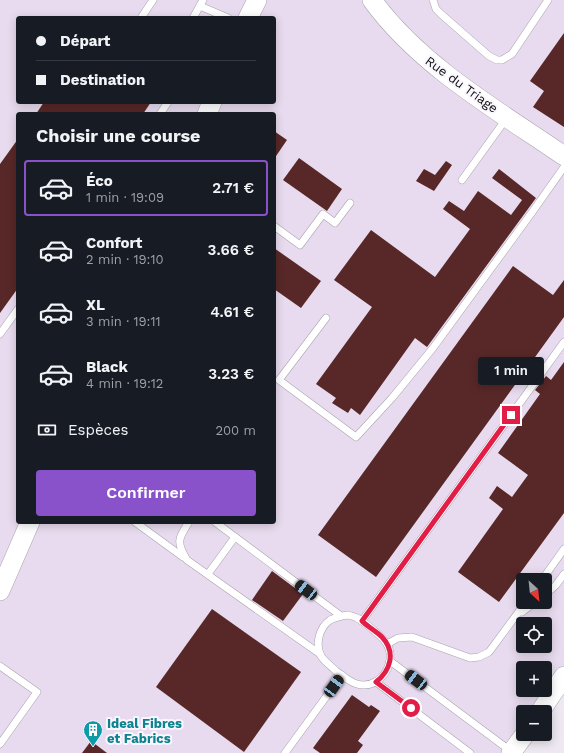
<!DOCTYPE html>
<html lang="fr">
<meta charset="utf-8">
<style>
:root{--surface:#171b24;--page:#20242c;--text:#f1f3f6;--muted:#9ea1a6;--line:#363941;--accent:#8a52ca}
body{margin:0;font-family:"Work Sans",sans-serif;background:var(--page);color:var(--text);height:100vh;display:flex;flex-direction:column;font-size:15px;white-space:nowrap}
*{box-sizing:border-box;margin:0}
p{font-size:13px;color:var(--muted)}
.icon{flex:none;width:22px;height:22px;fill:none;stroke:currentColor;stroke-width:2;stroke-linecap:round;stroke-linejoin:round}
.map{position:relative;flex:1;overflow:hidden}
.details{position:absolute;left:16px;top:112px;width:260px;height:412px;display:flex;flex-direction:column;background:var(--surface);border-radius:4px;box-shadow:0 2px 10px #0003}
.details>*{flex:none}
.guide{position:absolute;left:16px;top:16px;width:260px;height:88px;border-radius:4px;box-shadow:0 2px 10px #0003;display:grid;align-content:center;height:88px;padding:0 20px;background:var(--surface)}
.needle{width:26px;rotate:153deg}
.tools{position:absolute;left:516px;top:573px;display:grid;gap:8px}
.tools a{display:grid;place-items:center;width:36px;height:36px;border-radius:4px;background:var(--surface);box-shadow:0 2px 10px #0003;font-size:20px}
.end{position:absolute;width:18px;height:18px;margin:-9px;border:5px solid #e11d48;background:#fff;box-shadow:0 0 0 2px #fff}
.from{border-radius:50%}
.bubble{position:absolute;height:28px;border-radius:4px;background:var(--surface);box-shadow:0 2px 10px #0003;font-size:13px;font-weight:600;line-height:28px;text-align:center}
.car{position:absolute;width:12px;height:24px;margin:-12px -6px;border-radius:5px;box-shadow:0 0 3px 1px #0007;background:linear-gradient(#222 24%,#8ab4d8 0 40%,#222 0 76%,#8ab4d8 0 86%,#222 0)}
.guide b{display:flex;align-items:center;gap:14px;height:38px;font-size:15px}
.guide b+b{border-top:1px solid var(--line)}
.guide i{width:10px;height:10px;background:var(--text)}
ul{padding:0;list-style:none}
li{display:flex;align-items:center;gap:12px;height:56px;margin:0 8px 6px;padding:0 12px;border:2px solid transparent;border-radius:4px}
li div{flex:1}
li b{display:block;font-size:15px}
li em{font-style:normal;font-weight:600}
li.current{border-color:var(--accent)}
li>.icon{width:36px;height:36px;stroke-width:1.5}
h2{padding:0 20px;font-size:18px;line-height:48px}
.pay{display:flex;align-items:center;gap:10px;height:44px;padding:0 20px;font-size:15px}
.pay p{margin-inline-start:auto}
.button{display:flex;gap:8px;margin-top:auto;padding:8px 20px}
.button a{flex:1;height:46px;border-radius:4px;background:var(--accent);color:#fff;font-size:16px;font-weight:600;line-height:46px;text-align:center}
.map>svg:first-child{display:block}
.industrial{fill:#e8dbef;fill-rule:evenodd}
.building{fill:#572827}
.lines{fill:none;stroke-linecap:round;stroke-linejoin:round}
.lane-casing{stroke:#a8a4ac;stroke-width:8}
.secondary-casing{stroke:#a8a4ac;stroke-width:20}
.lane{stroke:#fff;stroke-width:7}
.secondary{stroke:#fff;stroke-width:19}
.route{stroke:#e11d48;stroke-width:5}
.labels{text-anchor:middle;stroke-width:4;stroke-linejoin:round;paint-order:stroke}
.street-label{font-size:13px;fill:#100f12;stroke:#faf6fe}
.culture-label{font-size:13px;font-weight:bold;fill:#0d838f;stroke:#faf6fe;text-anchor:start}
</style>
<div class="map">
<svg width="564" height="753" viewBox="0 0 564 753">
<rect width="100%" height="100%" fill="#ede8f1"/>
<path class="industrial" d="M0,0h564v687l-19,25h-22v22l-5,19h-518zM18,18h256v84h-256zM18,114h256v408h-256zM523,580h22v22h-22zM523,624h22v22h-22zM523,668h22v22h-22z"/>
<g class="building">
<polygon points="564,33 564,127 533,107 544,91 530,81"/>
<polygon points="44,102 151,102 143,114 36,114"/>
<polygon points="274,131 287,140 274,159"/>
<polygon points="18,139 18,288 0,313 0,164"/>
<polygon points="299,158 342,189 327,211 283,180"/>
<polygon points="446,161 452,165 434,191 416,181 424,169 435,175"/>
<polygon points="499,169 536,198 427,347 415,338 360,415 351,408 348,413 332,403 336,398 316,384 372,307 334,280 371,230 435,277 470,229 443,209 449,201 464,211 478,191 511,215 522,200 492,178"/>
<polygon points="274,248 321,281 301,308 274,289"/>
<polygon points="513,266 553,295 564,280 564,317 376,577 318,535"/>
<polygon points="564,362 564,513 499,602 458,572 503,509 489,498 497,486 512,497 528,475 498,453 540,394 535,390 546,376 551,380"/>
<polygon points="272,571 303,594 283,621 252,600"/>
<polygon points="212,609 301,672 244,752 156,687"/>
<polygon points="352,695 369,707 371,705 380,711 358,741 363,745 357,753 320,753 313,748"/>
<polygon points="91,741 107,753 82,753"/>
</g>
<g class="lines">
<g class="lane-casing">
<g id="lane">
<polyline points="433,0 436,9 441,14 489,56 497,60 502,60 512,54 548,0"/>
<polyline points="200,6 228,18"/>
<polyline points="141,18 153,0"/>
<polyline points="193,18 203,0"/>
<polyline points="160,114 168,102"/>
<polyline points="462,180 506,119"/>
<polyline points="274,226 300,245 323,214 335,223 350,203"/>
<polyline points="326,318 279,380 356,437 392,398 433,348 533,211 564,167"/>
<polyline points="0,334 18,309"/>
<polyline points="135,522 183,557"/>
<path d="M189,522c-11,17 -13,20 -2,38l133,94"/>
<polyline points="215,522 341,616"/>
<polyline points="208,574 235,537"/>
<polyline points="542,580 564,549"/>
<polyline points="545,595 556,585 564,574"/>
<polyline points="522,612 535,602"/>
<path d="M348,615c2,1 6,1 9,3 6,3 26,19 30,26 7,12 2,29 -10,37 -16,10 -28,0 -41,-10 -5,-5 -11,-9 -15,-15 -6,-12 -2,-28 9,-36 6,-3 11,-4 18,-5z"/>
<polyline points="362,621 564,342"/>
<polyline points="387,644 398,638 412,637 470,658 479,657 489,652 526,602"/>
<polyline points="390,661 512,752"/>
<polyline points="0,666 37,692 0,744"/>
<polyline points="376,682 470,753"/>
<polyline points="285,753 342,675"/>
</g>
</g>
<g class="secondary-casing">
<g id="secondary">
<path d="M372,0c48,66 125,110 192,156"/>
<polyline points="248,18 257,0"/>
<polyline points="207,114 212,102"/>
<polyline points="0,591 30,522"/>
<polyline points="540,712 564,676"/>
<polyline points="511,753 525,734"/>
</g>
</g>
<use href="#lane" class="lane"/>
<use href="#secondary" class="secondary"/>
</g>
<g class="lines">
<path class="route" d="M411,708l-35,-26c15,-12 20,-30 6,-45 -6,-6 -14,-10 -20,-16l149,-206"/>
</g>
<defs>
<g id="building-pin" transform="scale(1)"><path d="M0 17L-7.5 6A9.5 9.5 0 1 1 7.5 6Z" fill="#0f9aa8" stroke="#faf6fe"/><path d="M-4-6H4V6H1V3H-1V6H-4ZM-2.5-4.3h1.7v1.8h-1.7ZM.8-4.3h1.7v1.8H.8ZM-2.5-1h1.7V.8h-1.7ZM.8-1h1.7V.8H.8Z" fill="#fff"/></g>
</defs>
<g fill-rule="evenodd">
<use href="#building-pin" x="93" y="730"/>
</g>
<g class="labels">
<g class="street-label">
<text transform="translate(462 84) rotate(36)" y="5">Rue du Triage</text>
</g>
<g class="culture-label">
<text x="107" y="728">Ideal Fibres<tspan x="107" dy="15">et Fabrics</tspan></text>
</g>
</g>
</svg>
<div class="tools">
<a><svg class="needle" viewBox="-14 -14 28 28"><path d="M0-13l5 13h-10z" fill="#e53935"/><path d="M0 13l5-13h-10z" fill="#9ea1a6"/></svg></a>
<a><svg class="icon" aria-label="locate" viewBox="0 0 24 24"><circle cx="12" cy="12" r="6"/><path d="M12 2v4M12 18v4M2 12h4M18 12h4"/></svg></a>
<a>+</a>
<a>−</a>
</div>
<i class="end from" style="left:411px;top:708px"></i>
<i class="end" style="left:511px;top:415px"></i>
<div class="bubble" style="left:478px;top:357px;width:66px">1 min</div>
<i class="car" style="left:306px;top:590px;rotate:307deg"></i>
<i class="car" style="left:416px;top:680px;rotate:307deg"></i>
<i class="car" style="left:334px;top:686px;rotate:36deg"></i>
<div class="guide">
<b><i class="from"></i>Départ</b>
<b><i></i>Destination</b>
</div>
<section class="details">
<h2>Choisir une course</h2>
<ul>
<li class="current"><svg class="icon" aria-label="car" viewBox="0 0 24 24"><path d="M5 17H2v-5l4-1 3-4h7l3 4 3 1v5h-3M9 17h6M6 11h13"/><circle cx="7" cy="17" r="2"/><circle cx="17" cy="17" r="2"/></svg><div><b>Éco</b><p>1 min · 19:09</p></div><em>2.71 €</em></li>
<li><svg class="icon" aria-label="car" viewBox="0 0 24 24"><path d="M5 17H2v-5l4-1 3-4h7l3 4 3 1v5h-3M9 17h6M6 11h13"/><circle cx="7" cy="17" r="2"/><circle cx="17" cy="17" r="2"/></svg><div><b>Confort</b><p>2 min · 19:10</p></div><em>3.66 €</em></li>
<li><svg class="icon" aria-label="car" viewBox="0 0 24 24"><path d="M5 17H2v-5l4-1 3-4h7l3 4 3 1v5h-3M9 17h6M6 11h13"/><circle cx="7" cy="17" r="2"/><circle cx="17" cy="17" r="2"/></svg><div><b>XL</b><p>3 min · 19:11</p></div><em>4.61 €</em></li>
<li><svg class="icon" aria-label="car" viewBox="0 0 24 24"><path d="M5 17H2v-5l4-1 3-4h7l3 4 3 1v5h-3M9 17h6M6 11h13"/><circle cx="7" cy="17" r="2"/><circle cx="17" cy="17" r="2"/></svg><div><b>Black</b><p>4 min · 19:12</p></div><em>3.23 €</em></li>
</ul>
<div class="pay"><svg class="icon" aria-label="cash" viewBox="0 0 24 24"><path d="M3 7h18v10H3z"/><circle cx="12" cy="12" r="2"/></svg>Espèces<p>200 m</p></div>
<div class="button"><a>Confirmer</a></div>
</section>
</div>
